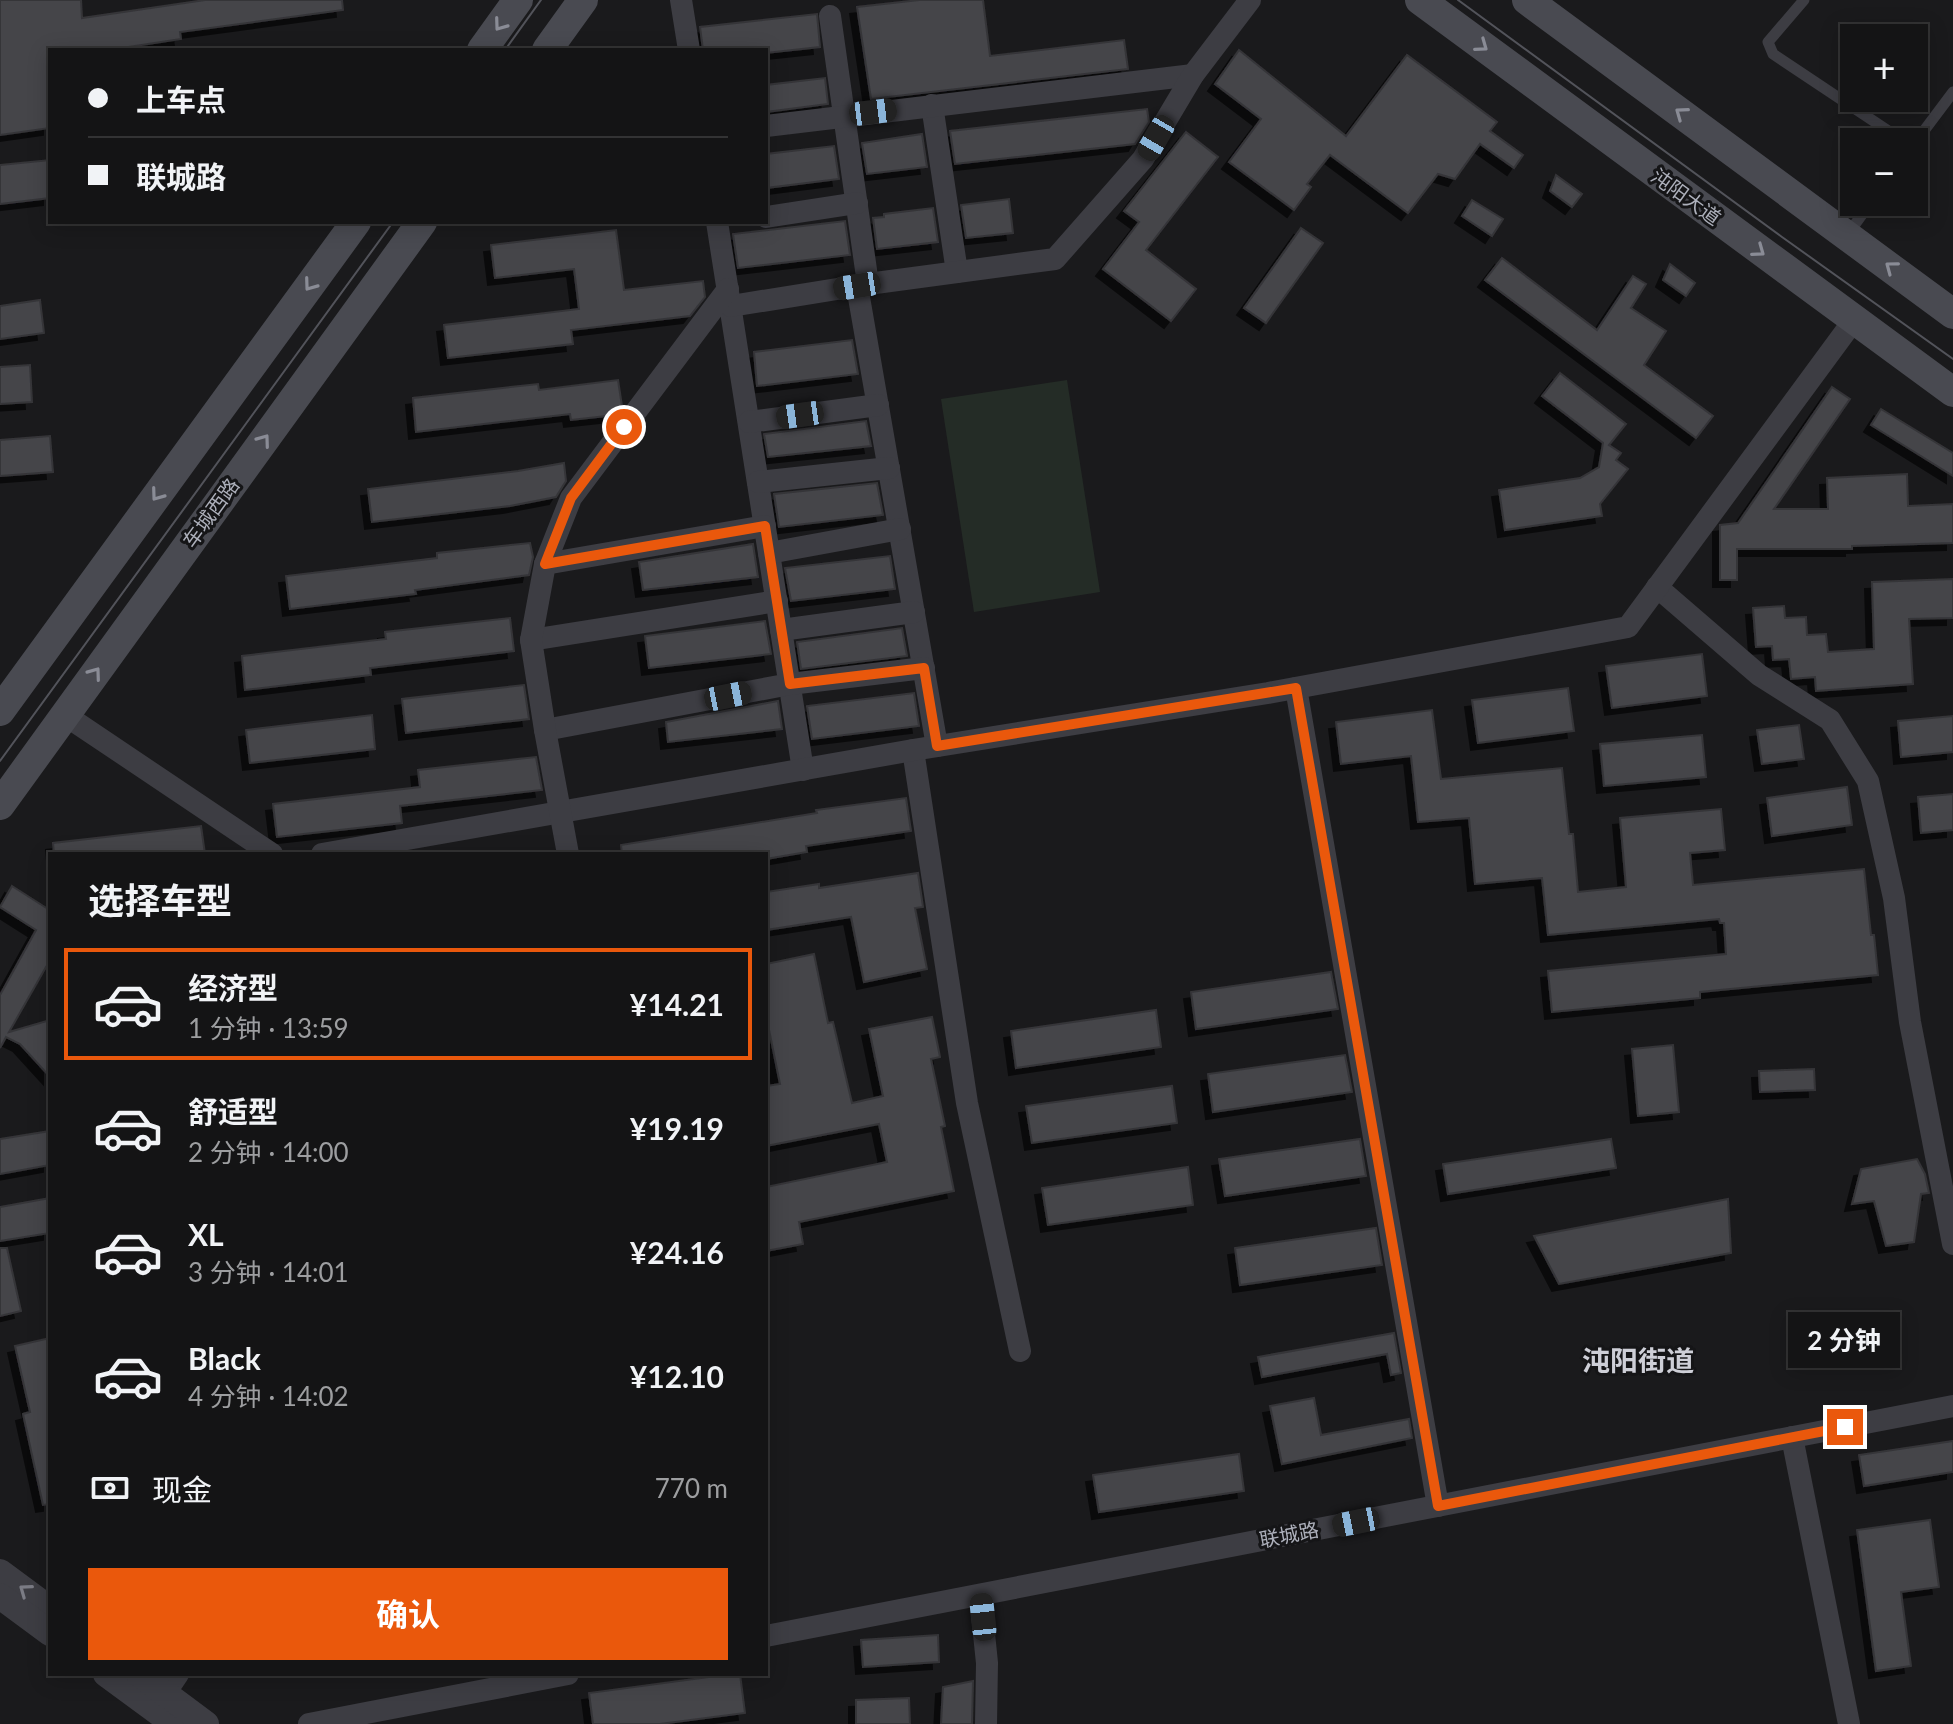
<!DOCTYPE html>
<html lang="zh">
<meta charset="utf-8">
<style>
:root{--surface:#141415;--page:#1d1d1e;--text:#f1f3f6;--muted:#9d9ea0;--line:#333334;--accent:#ea580c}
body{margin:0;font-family:Lato,"Noto Sans SC",sans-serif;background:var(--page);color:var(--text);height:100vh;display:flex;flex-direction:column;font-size:30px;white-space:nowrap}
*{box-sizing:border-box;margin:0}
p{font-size:26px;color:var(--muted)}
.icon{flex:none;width:44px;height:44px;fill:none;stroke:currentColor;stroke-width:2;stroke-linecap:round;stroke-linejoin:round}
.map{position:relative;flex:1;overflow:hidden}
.details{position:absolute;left:48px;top:852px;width:720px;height:824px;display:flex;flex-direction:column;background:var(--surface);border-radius:0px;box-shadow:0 4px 20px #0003,0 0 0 2px var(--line)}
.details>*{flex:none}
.top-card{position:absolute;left:48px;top:48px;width:720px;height:176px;border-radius:0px;box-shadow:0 4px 20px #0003,0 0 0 2px var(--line);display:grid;align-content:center;height:176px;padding:0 40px;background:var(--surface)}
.tools{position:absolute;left:1840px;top:24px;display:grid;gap:16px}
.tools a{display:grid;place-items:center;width:88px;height:88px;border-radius:0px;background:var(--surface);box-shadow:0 4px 20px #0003,0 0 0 2px var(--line);font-size:40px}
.end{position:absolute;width:36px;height:36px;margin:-18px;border:10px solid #ea580c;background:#fff;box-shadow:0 0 0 4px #fff}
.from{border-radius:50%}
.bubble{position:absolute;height:56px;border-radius:0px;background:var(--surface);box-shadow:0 4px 20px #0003,0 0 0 2px var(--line);font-size:26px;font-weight:700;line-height:56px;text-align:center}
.car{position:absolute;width:24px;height:48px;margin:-24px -12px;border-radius:10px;box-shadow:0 0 6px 2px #0007;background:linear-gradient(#222 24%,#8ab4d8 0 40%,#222 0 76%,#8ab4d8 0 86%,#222 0)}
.top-card b{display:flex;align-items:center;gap:28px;height:76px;font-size:30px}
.top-card b+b{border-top:2px solid var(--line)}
.top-card i{width:20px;height:20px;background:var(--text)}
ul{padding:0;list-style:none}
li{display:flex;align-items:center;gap:24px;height:112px;margin:0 16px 12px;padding:0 24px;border:4px solid transparent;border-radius:0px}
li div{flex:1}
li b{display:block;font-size:30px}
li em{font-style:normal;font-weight:700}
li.current{border-color:var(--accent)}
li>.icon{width:72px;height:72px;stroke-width:1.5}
h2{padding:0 40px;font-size:36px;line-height:96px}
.pay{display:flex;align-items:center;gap:20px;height:88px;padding:0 40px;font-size:30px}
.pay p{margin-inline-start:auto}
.button{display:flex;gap:16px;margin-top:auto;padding:16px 40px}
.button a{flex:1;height:92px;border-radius:0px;background:var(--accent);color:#fff;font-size:32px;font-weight:700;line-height:92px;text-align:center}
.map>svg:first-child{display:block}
.green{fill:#242c26}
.building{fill:#444549;stroke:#353438;stroke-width:2;filter:url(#shadow)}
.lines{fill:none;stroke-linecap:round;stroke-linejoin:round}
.service{stroke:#3d3d43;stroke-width:11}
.minor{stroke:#3d3d43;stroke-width:22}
.tertiary{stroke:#3d3d43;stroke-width:26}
.secondary{stroke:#494a51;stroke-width:30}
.tram{stroke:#52535a;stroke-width:2}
.oneway{stroke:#8a8c96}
.oneway2{stroke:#7b7c85}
.route{stroke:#ea580c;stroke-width:10}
.labels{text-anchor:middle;stroke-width:6;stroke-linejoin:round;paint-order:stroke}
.street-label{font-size:20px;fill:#adb0bb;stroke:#151517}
.district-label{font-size:28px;font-weight:bold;fill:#cecfd7;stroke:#151517}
</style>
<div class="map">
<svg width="1953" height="1724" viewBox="0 0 1953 1724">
<defs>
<filter id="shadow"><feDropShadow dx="-7" dy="7" stdDeviation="0" flood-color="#0009"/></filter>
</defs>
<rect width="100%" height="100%" fill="#1a1a1c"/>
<polygon class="green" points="1067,380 1100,592 974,612 941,399"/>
<g class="building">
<polygon points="0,0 81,0 82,18 205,0 342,0 343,10 180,32 181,39 109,50 50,50 50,128 0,135"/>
<polygon points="919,0 983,0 990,56 1124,40 1128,69 871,99 857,7"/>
<polygon points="817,14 820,47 766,53 766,50 703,50 700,27"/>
<polygon points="1239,50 1346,136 1407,55 1497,122 1490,131 1523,155 1514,168 1480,144 1455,179 1438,174 1408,213 1330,155 1307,184 1311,187 1294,210 1229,162 1261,119 1215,84"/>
<polygon points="825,78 828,104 766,112 766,85"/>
<polygon points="1147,109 1149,122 1135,144 955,164 950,131"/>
<polygon points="1186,132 1218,157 1146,250 1196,289 1171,321 1103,269 1139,222 1124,211"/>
<polygon points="922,134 927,167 867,174 862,143"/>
<polygon points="834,146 839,179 766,188 766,154"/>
<polygon points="50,160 50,198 0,204 0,165"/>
<polygon points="1556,175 1582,194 1572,207 1550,191"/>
<polygon points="1009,199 1013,233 966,238 961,205"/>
<polygon points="1472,200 1503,219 1492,236 1462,216"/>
<polygon points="933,208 938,242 877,249 873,218 884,217 884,214"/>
<polygon points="845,221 850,255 738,268 733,234"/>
<polygon points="1301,228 1323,243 1266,323 1244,308"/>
<polygon points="616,230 624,290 703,281 705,297 690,316 571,330 573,344 448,358 444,325 579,309 574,269 495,278 491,245"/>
<polygon points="1502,258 1597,330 1633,276 1646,284 1631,308 1666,331 1644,365 1713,416 1696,438 1485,280"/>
<polygon points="1670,264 1695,283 1686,296 1663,280"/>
<polygon points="40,300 44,333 0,339 0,306"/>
<polygon points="852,340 858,374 757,386 754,352"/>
<polygon points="30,365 32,402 0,404 0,367"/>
<polygon points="1560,373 1626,424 1609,445 1621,453 1616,460 1628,469 1600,504 1602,516 1505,530 1499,490 1580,478 1599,467 1603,443 1542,396"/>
<polygon points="618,380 622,406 616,415 571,420 570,414 416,432 413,398 538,384 539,390"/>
<polygon points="1832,387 1850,399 1774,509 1828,509 1827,478 1907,474 1908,506 1953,504 1953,543 1852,546 1852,549 1737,549 1737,580 1720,580 1720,525 1738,523"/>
<polygon points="1881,409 1953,453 1953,476 1871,425"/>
<polygon points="866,421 871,446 768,457 764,434"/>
<polygon points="50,436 53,472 0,476 0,440"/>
<polygon points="564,463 566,481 556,497 510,506 372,522 368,489 518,471"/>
<polygon points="877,483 883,515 779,527 774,494"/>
<polygon points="530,543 533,557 529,575 415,590 416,594 290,609 286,576 437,558 437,553"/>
<polygon points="753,544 758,577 643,590 639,562"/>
<polygon points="890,556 895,589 791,601 785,568"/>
<polygon points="1953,579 1953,618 1909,619 1913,684 1816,691 1815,677 1791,679 1789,659 1773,660 1772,646 1756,647 1753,608 1784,606 1785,618 1806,617 1807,635 1826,634 1828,652 1874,649 1872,582"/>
<polygon points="510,618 514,651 370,668 371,675 245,690 242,656 386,639 385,632"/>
<polygon points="765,621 771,654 649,668 645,636"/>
<polygon points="902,628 907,656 801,669 797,642"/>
<polygon points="1702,654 1707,696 1612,708 1606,666"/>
<polygon points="524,685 529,719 406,733 402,699"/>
<polygon points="1568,688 1574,731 1478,743 1472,700"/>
<polygon points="914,693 919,726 812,739 807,706"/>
<polygon points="778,701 782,729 668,742 666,722"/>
<polygon points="1432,710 1441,779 1562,768 1569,834 1573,834 1578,892 1626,887 1620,818 1721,809 1725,850 1690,853 1693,885 1864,869 1871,935 1874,935 1878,975 1700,992 1700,998 1552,1012 1548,971 1726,954 1724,923 1720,923 1719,919 1548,935 1542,878 1475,884 1469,818 1418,822 1411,756 1341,764 1336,722"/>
<polygon points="372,715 375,749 250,763 246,730"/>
<polygon points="1953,716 1953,752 1901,757 1898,721"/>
<polygon points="1799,725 1804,759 1762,764 1757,730"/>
<polygon points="1702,735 1706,777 1604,786 1600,744"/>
<polygon points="536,757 542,790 400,806 402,823 277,837 273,804 420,787 418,770"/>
<polygon points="1847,787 1852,825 1772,836 1767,798"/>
<polygon points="1953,794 1953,830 1921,833 1918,797"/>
<polygon points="906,798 911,831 806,846 807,852 766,859 766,854 622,854 621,845 817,813 816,810"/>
<polygon points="201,826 205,854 54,854 53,843"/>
<polygon points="918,873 923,907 915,908 927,969 864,982 851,917 766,930 766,892 819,884 819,888"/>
<polygon points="12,886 48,909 50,906 50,960 9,1032 50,1020 50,1077 20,1044 6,1037 0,1048 0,995 36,930 0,907"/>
<polygon points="814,954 828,1023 833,1022 852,1103 883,1096 869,1029 932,1017 940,1057 931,1059 945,1126 941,1127 954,1191 799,1222 803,1244 766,1251 766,1187 887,1162 879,1124 766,1146 766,1086 780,1084 766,1015 766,964"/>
<polygon points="1331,972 1338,1009 1196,1029 1191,992"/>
<polygon points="1156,1010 1161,1047 1016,1068 1011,1031"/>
<polygon points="1673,1045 1679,1112 1638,1116 1632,1049"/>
<polygon points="1345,1055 1352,1092 1213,1112 1208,1074"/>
<polygon points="1814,1069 1815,1090 1760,1092 1759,1071"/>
<polygon points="1172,1086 1177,1123 1032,1143 1026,1106"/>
<polygon points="50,1131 50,1165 0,1174 0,1139"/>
<polygon points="1360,1139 1366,1176 1225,1196 1219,1159"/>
<polygon points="1611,1139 1616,1168 1448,1194 1443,1164"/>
<polygon points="1917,1159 1925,1174 1929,1193 1921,1194 1914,1242 1886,1246 1874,1201 1852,1204 1861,1169"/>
<polygon points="1188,1167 1193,1205 1048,1225 1042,1188"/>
<polygon points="50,1198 50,1233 0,1241 0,1207"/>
<polygon points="1728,1199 1731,1253 1559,1284 1534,1236"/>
<polygon points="1376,1228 1382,1265 1240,1285 1235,1248"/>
<polygon points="0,1248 7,1248 21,1311 0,1316"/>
<polygon points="1394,1333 1401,1373 1391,1375 1387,1354 1262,1377 1258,1357"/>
<polygon points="50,1338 50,1504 43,1505 23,1414 30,1412 15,1346"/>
<polygon points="1314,1398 1321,1435 1409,1419 1412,1438 1282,1464 1270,1406"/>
<polygon points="1953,1441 1953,1472 1864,1486 1859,1455"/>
<polygon points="1239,1454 1244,1491 1099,1512 1093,1475"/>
<polygon points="1930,1520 1939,1587 1901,1592 1911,1666 1876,1671 1857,1530"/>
<polygon points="938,1635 939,1662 863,1667 861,1640"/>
<polygon points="731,1674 740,1674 745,1713 660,1724 593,1724 589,1693"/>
<polygon points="973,1681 972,1724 941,1724 943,1687"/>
<polygon points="909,1698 910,1724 856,1724 856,1700"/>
</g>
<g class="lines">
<g class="service">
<polyline points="1804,0 1768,42 1773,54 1905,142"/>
<polyline points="1914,144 1953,92"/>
<polyline points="1848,234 1871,202"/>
</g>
<g class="minor">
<polyline points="681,0 689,50"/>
<polyline points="830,16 868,284"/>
<polyline points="932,105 957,272"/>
<polyline points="766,126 1193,75"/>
<polyline points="766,217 857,203"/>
<polyline points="717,222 803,770"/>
<polyline points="857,286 937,746"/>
<polyline points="731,306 868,284 1055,259 1143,159 1193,75 1250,0"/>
<polyline points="749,422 878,405"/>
<polyline points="758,482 889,468"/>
<polyline points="769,553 900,529"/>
<polyline points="545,564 765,526"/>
<polyline points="1657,587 1759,675 1830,720 1868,781 1894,898 1910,1022 1953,1244"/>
<polyline points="781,630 914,612"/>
<polyline points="531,640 777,601"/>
<polyline points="1296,688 1438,1506"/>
<polyline points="65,715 272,854"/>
<polyline points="545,730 790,684 924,668"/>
<polyline points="913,750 967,1103 1020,1351"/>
<polyline points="322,854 913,750 1268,693 1628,627 1854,320"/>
<polyline points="568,854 545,730 531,640 545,564 571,498 728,289"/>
<polyline points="1792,1437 1849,1724"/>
<polyline points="980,1595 987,1663 986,1724"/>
<polyline points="766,1636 1953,1406"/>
<polyline points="157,1705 178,1674"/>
<polyline points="309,1724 568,1674"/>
</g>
<g class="tertiary">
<polyline points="0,1572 50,1609"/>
<polyline points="0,1596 50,1633"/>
<polyline points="106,1674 174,1724"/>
<polyline points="139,1674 206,1724"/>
</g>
<g class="secondary">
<polyline points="1420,0 1953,392"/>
<polyline points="1527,0 1953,314"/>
<polyline points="482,50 518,0"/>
<polyline points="547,50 583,0"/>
<polyline points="0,711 356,222"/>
<polyline points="0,805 422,222"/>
</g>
<g class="tram">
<polyline points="1458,0 1782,237 1953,359"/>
<polyline points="505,50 541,0"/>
<polyline points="0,761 393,222"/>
</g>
</g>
<defs><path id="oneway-chevron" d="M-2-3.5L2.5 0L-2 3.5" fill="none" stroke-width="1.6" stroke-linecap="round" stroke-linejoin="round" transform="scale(2)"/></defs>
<g class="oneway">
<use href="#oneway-chevron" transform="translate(500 25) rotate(126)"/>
<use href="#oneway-chevron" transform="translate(1482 46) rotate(36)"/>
<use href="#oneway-chevron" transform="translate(1681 113) rotate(-144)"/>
<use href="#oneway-chevron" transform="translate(1759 251) rotate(36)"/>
<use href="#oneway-chevron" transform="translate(1891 267) rotate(-143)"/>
<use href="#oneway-chevron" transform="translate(310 285) rotate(126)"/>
<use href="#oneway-chevron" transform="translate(264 440) rotate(-54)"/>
<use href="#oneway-chevron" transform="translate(157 495) rotate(126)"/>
<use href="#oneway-chevron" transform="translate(95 673) rotate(-54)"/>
</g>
<use class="oneway2" href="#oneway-chevron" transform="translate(25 1590) rotate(-144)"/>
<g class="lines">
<polyline class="route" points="624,427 571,498 545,564 765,526 790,684 924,668 937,746 1296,688 1438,1506 1845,1427"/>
</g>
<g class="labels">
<g class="street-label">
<text transform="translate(1686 197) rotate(36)" y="7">沌阳大道</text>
<text transform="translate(211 513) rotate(-54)" y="7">车城西路</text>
<text transform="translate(1289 1535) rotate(-11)" y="7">联城路</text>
</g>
<g class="district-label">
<text x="1638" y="1371">沌阳街道</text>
</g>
</g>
</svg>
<div class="tools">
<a>+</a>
<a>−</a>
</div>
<i class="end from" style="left:624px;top:427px"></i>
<i class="end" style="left:1845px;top:1427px"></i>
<div class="bubble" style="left:1788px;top:1312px;width:112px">2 分钟</div>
<i class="car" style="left:873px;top:112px;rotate:83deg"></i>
<i class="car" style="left:1156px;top:138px;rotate:210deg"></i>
<i class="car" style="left:857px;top:286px;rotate:261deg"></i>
<i class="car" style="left:800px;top:415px;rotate:262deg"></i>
<i class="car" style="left:728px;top:696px;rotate:79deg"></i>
<i class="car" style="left:1356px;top:1522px;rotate:259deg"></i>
<i class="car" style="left:983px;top:1617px;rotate:354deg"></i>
<div class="top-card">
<b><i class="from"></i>上车点</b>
<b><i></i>联城路</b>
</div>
<section class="details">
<h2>选择车型</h2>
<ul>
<li class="current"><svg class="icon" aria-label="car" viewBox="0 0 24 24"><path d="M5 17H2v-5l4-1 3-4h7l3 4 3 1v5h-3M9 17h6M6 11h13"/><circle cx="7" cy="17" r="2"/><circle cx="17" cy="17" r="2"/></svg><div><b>经济型</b><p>1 分钟 · 13:59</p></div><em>¥14.21</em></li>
<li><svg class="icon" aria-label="car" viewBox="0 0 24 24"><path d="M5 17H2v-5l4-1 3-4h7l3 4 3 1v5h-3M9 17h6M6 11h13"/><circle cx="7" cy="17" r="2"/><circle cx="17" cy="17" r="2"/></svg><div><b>舒适型</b><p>2 分钟 · 14:00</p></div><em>¥19.19</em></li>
<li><svg class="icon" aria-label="car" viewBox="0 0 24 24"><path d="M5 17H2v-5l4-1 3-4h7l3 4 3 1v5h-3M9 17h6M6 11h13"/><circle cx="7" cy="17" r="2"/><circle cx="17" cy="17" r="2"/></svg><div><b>XL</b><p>3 分钟 · 14:01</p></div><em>¥24.16</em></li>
<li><svg class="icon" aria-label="car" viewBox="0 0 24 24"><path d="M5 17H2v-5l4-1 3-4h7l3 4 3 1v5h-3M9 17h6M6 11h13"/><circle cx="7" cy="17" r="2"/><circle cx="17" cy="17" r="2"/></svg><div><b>Black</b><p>4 分钟 · 14:02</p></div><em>¥12.10</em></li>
</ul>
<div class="pay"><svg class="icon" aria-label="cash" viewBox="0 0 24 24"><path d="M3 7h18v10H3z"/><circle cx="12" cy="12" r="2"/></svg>现金<p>770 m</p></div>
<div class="button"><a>确认</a></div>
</section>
</div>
